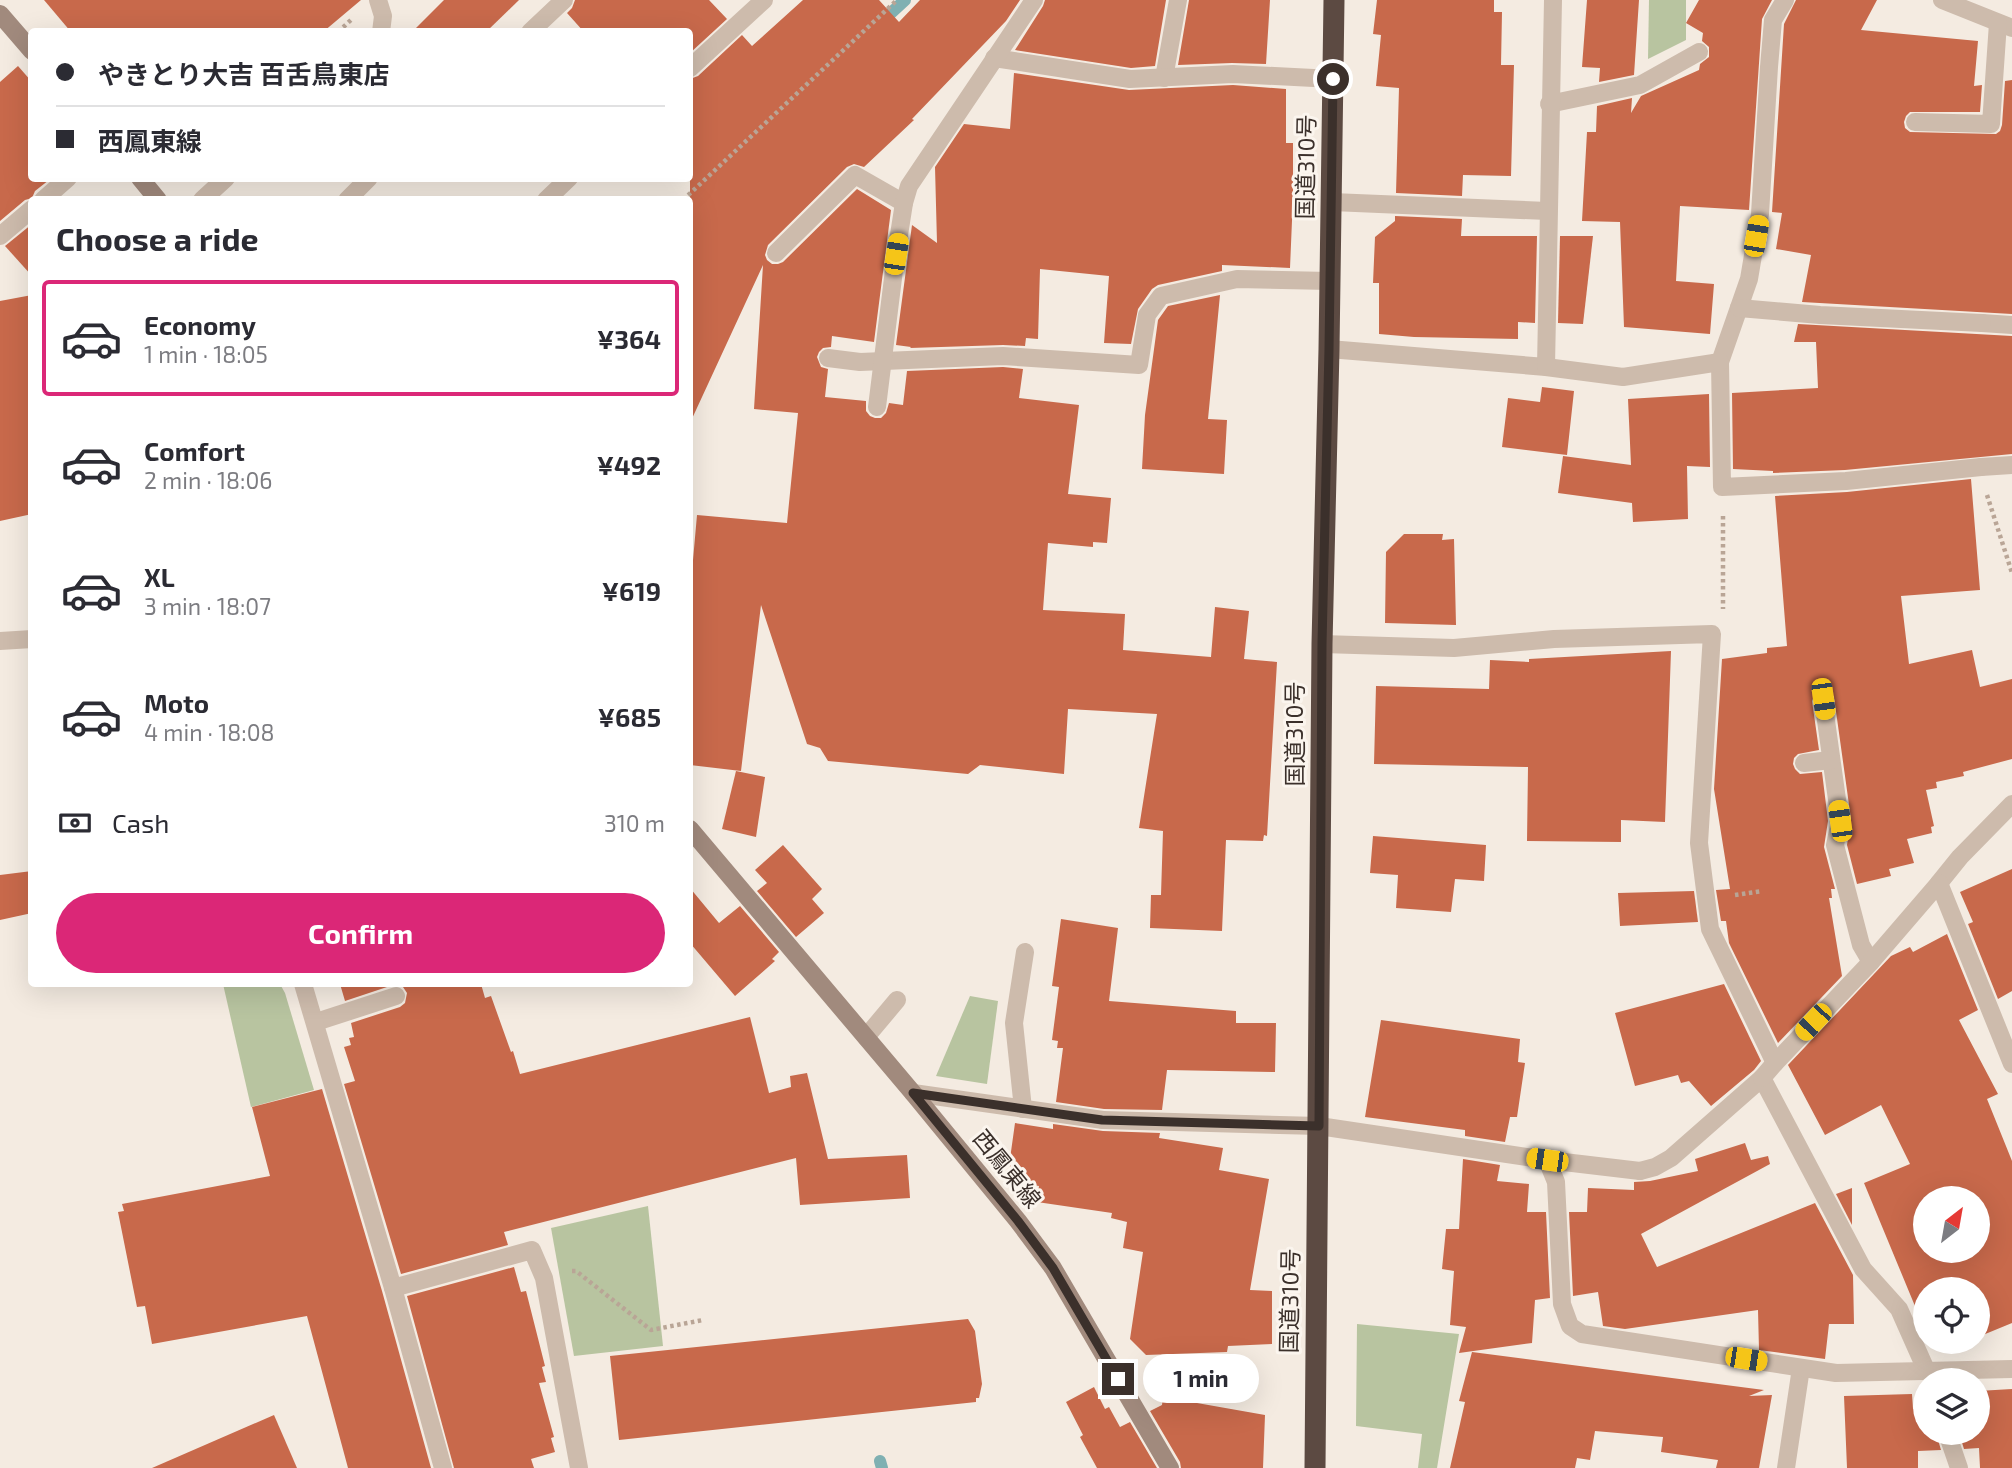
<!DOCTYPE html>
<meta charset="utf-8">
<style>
:root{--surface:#fff;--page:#f2f2f3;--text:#2b2b33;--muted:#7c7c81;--line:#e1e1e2;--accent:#db2777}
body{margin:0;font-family:"Exo 2","Noto Sans JP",sans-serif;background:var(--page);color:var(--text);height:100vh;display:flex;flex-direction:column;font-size:26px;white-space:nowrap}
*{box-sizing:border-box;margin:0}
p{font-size:23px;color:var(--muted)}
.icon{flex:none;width:38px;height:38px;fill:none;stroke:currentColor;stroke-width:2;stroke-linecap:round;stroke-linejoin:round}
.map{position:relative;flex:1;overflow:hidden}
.side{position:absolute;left:28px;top:196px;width:665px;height:791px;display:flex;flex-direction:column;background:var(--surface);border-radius:7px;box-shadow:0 7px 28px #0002}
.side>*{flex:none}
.guide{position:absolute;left:28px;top:28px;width:665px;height:154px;border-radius:7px;box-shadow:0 7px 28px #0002;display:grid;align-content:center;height:154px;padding:0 28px;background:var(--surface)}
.needle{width:46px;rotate:31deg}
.controls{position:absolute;left:1913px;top:1186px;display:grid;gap:14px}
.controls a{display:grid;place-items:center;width:77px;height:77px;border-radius:50%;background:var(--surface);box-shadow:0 7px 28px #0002;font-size:35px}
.end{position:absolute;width:32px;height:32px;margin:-16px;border:9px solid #3b302b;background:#fff;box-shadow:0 0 0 4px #fff}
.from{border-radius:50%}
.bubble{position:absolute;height:49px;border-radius:24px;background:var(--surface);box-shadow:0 7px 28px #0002;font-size:23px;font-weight:700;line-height:49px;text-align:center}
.car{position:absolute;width:21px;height:42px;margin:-21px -10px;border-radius:9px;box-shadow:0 0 5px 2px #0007;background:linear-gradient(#f5c518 24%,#345 0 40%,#f5c518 0 76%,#345 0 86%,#f5c518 0)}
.guide b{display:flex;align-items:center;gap:24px;height:66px;font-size:26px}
.guide b+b{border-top:2px solid var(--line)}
.guide i{width:18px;height:18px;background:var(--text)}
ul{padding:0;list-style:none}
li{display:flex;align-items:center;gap:21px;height:116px;margin:0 14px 10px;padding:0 14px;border:4px solid transparent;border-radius:7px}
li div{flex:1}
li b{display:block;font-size:26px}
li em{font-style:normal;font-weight:700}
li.active{border-color:var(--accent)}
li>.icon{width:63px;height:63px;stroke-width:1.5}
h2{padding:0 28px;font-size:32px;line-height:84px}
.pay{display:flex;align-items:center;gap:18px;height:77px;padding:0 28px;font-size:26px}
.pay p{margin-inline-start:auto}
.button{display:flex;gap:14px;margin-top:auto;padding:14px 28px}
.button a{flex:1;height:80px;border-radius:42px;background:var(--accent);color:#fff;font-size:28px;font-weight:700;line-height:80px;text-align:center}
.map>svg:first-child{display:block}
.green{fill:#b8c4a0}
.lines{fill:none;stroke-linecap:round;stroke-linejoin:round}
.stream{stroke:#7fb0b2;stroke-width:12}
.building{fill:#c8694b;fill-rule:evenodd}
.path{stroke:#b9a596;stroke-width:4.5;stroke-dasharray:3.5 3.5;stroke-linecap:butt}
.lane{stroke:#cdbbac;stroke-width:18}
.street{stroke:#cdbbac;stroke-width:18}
.secondary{stroke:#a18a7d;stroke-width:18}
.highway{stroke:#5c4a42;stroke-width:21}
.route{stroke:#3b302b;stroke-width:9}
.labels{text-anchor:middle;stroke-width:6;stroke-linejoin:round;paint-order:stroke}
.street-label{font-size:23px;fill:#3b302b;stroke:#fbf5ee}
</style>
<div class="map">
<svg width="2012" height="1468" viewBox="0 0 2012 1468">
<rect width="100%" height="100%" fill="#f4ebe1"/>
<g class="green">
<polygon points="1649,0 1686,0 1686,40 1648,59"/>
<polygon points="223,984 280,984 285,993 314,1090 251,1107"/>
<polygon points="970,996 998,1001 987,1084 936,1076"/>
<polygon points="648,1206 663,1346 574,1356 551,1228"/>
<polygon points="1357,1324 1459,1334 1437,1468 1418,1468 1422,1434 1356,1426"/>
</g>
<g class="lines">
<g class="stream">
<polyline points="879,24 905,0"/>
<polyline points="880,1461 882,1468"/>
</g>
</g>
<g class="building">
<polygon points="44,0 361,0 323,32 71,32"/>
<polygon points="444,0 519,0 486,32 412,32"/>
<polygon points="575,0 709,0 727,19 690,53 690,32 584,32 567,13 572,8"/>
<polygon points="803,0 879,0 899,22 920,0 1020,0 1006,21 912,119 914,120 864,167 854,164 847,167 768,245 765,255 767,260 772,264 778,264 783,262 857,189 891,210 874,342 832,336 831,347 823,348 819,352 817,357 821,367 828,369 825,397 866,401 866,411 870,416 875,418 881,418 886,413 889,403 903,405 907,371 1003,367 1023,369 1019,398 1079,405 1068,494 1111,498 1107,543 1093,542 1093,547 1048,543 1043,610 1125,614 1123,650 1211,657 1215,607 1249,611 1244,659 1277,662 1267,836 1264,835 1263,841 1226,840 1222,931 1150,928 1151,895 1161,895 1163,831 1139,828 1157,714 1068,709 1064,774 980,765 968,774 828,761 820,748 807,744 761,605 741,771 690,765 690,560 693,560 697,515 787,523 798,413 754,409 763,265 690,423 690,79 698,76 742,35 752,46"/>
<polygon points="1045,0 1166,0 1155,66 1131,68 1015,50 1043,6"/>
<polygon points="1189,0 1270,0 1266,64 1232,63 1178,65"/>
<polygon points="1377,0 1494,0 1494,12 1502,12 1501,65 1514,65 1511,176 1463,175 1462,196 1396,193 1399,88 1376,86 1381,35 1373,34"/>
<polygon points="1587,0 1639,0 1634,75 1599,82 1600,68 1582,67"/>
<polygon points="1699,0 1772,0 1762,19 1749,210 1680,206 1676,281 1714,284 1710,334 1624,327 1620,222 1582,221 1587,132 1596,132 1597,106 1632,98 1631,113 1641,96 1699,70 1700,64 1709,57 1709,47 1702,41 1703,33 1686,23"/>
<polygon points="1796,0 1877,0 1861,30 1978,41 1974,86 1982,85 1980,112 1910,112 1906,116 1904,122 1905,128 1910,132 1996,134 2000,131 2002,125 2005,81 2012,80 2012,314 1802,302 1811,255 1776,249 1782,213 1772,212 1784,24"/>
<polygon points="18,66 32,82 32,178 49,180 35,191 32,198 25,200 0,221 0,82"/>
<polygon points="1014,73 1129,90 1233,85 1286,89 1286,143 1293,143 1293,197 1290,268 1222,265 1222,271 1158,285 1152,289 1138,309 1131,344 1104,343 1109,276 1040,269 1038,339 1026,338 1025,346 1003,345 910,348 911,347 896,345 912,225 937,243 935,167 964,124 1010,129"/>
<polygon points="1395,216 1462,219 1461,236 1537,236 1535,323 1518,322 1518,339 1414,337 1379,334 1379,283 1373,283 1375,237 1395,221"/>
<polygon points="32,224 32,276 5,246"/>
<polygon points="1560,236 1593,236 1583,324 1558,323"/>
<polygon points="32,295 32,514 0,521 0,301"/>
<polygon points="1220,295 1208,419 1227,420 1224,474 1142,469 1145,415 1158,320 1168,306"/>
<polygon points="1798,324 2012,336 2012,454 1845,470 1773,473 1773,471 1733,469 1732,393 1818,388 1816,342 1794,342"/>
<polygon points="1542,387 1574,391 1567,455 1502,447 1508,398 1540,402"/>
<polygon points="1709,394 1710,467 1687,466 1688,519 1633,522 1632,503 1558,493 1563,456 1631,465 1628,399"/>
<polygon points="1971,479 1980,590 1901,596 1909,664 1972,650 1980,687 2012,679 2012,759 1963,772 1964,776 1936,782 1937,788 1926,790 1934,826 1931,827 1932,833 1907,839 1914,863 1889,869 1891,876 1857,884 1847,845 1851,819 1834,697 1831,692 1827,688 1821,688 1816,691 1812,701 1819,750 1798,754 1794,758 1793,764 1795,769 1800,774 1822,772 1828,821 1824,847 1835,889 1831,889 1832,898 1829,898 1842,976 1778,1043 1729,943 1726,921 1721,921 1716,890 1730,889 1714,789 1722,659 1767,653 1767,648 1787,646 1775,496 1847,492"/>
<polygon points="1404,534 1443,534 1442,540 1454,539 1456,625 1385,623 1386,552"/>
<polygon points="1671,651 1665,822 1621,820 1621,842 1527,841 1528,767 1374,764 1376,686 1489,689 1490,660 1529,662 1529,659"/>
<polygon points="736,771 765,777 756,837 722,829"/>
<polygon points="1373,836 1486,845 1484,881 1455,879 1451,912 1396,908 1398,875 1370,873"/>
<polygon points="783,845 822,889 812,899 824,913 796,937 757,891 767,883 755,870"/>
<polygon points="2012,869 2012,991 1998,999 1968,924 1973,922 1960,892"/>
<polygon points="32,871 32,913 0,920 0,875"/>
<polygon points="690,888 719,923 740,906 779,952 772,959 775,961 735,996 690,943"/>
<polygon points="1694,891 1698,922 1620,926 1618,893"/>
<polygon points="1061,919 1118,928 1109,1001 1236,1011 1236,1023 1276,1023 1275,1072 1167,1070 1162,1110 1104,1109 1056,1102 1063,1048 1057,1048 1058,1041 1052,1040 1059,987 1052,986"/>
<path d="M1947,934l31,76 -19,10 39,74 -11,5 25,62v162l-34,14v-47h-53v32l-3,1 -58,-140 46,-19 -29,-59 -56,30 -37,-70 103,-109 19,-9 3,5zM1925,1199h53v52h-53z"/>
<polygon points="340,984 481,984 485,998 491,996 511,1052 513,1051 520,1074 750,1017 769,1093 791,1087 790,1076 807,1073 828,1159 907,1155 910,1198 800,1205 796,1158 504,1232 508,1245 401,1274 344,1084 355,1081 344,1047 351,1045 349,1038 354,1037 351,1023 400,1007 405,1003 407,993 403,987 393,985 345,1001"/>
<polygon points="1724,984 1761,1061 1754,1070 1711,1106 1689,1081 1681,1083 1678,1075 1635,1086 1615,1013"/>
<polygon points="1381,1020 1520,1039 1518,1062 1525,1063 1517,1117 1510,1117 1505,1142 1465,1136 1465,1130 1365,1117"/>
<polygon points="322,1089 382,1291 431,1468 348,1468 307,1316 152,1344 145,1306 137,1307 118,1212 124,1211 122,1204 270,1176 252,1107"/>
<polygon points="1015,1123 1053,1129 1053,1124 1103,1131 1160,1133 1159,1138 1223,1148 1219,1170 1269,1179 1250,1290 1272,1291 1272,1344 1228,1346 1227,1352 1146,1355 1130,1339 1143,1252 1123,1248 1127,1222 1111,1218 1112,1213 1037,1202 1039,1186 1027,1184 1028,1177 1014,1175 1016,1167 1009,1166"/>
<polygon points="1745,1143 1751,1160 1768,1156 1770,1164 1641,1234 1657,1267 1815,1203 1853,1275 1854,1324 1829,1324 1825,1359 1759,1350 1758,1310 1625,1329 1603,1326 1598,1292 1573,1296 1569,1212 1587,1212 1588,1188 1634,1190 1634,1182 1650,1181 1698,1171 1695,1159"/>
<polygon points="1463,1159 1500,1165 1497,1181 1529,1184 1527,1212 1546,1212 1550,1298 1535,1300 1532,1343 1459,1353 1466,1327 1450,1325 1454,1271 1442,1269 1446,1229 1459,1229"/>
<polygon points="1852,1188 1852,1225 1836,1194"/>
<polygon points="514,1267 521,1292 526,1291 545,1366 542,1367 546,1382 539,1383 554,1437 551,1438 555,1452 531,1459 534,1468 454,1468 407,1296"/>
<polygon points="968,1319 975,1331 982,1384 979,1398 976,1398 976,1402 619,1440 610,1356"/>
<polygon points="1472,1352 1764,1390 1749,1396 1772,1395 1759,1468 1716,1468 1718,1460 1661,1452 1663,1437 1595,1431 1590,1460 1577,1458 1575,1468 1450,1468 1465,1402 1459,1401"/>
<polygon points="1094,1387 1105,1409 1109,1407 1120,1427 1130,1422 1157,1468 1097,1468 1080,1437 1083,1435 1066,1402"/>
<polygon points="2012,1389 2012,1468 1980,1468 1979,1448 1964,1449 1959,1433 1978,1433 1978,1391"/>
<polygon points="1912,1394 1913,1409 1925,1409 1925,1433 1936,1433 1941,1450 1918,1451 1918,1468 1847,1468 1844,1396"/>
<polygon points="1163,1397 1265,1415 1263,1468 1181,1468 1180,1462 1150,1411 1162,1405"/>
<polygon points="274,1415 297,1468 152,1468"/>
</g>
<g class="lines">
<g class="path">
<polyline points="338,32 352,19"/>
<polyline points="683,200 897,0"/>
<polyline points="1987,495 2012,573"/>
<polyline points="1723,516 1723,609"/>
<polyline points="1735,895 1762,891"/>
<polyline points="572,1271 576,1271 651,1330 703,1320"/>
</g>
<g class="lane">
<polyline points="378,0 383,16 381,32"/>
<polyline points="1164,78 1178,0"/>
<polyline points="43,200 68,178"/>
<polyline points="202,200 226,178"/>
<polyline points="0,236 32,209"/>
<polyline points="776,253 855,175 904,203"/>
<polyline points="1982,323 2012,325"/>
<polyline points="1981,467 2012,465"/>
<polyline points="1939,883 1960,857 2012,804"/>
<polyline points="316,1022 396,996"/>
<polyline points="866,1037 897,1000"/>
<polyline points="1023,1109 1014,1023 1025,952"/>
<polyline points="1103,1120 1319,1126"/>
<polyline points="1640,1171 1655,1167 1671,1158 1762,1078 1863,1269 1899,1309 1927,1372"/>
<polyline points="1786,1468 1801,1368"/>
</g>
<g class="street">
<polyline points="1785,0 1773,20 1769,67 1760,214 1749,279 1720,362 1722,487 1846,481 1981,467"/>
<polyline points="1942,0 2012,28"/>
<polyline points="530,32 564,0"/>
<polyline points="994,58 1130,79 1233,74 1333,79"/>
<polyline points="690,68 764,0"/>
<polyline points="1549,104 1640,85 1699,52"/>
<polyline points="1915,122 1991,124 1998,23"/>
<polyline points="347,200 369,178"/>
<polyline points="546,200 569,178"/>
<polyline points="1332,202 1547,211"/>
<polyline points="1739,308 1820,315 1982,323"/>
<polyline points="1329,349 1546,367 1623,377 1720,362"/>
<polyline points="828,358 860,362 1003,356 1139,365 1147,315 1161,296 1237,279 1330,281"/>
<polyline points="1546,367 1553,0"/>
<polyline points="877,407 896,254 904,203 909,186 1034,0"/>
<polyline points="0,641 32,639"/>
<polyline points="1322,644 1454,648 1554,639 1712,634 1699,843 1710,929 1775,1063"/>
<polyline points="1823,699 1840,821 1835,845 1861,945 1871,962"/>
<polyline points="1804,763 1831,760"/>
<polyline points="303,984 393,1288 443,1468"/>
<polyline points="1762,1078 1775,1063 1871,962 1939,883 2012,1064"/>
<polyline points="913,1093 1103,1120"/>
<polyline points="1319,1126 1547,1160 1640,1171"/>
<polyline points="1547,1160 1556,1182 1562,1304 1570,1326 1582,1334 1836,1373 2012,1369"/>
<polyline points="393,1288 532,1250 544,1278 579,1468"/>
<polyline points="1947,1433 1959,1468"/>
</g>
<g class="secondary">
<polyline points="0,14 32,51"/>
<polyline points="140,178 158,200"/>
<polyline points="690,829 913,1093 1018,1221 1053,1268 1170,1468"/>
</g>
<polyline class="highway" points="1315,1468 1322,644 1329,349 1334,0"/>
</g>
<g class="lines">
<polyline class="route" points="1118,1379 1053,1268 1018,1221 913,1093 1102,1120 1319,1126 1322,644 1329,349 1333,79"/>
</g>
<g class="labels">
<g class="street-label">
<text transform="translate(1306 167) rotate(-89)" y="8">国道310号</text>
<text transform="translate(1295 734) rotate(-90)" y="8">国道310号</text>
<text transform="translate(1007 1169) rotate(51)" y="8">西鳳東線</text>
<text transform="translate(1290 1301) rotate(-89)" y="8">国道310号</text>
</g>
</g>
</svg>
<div class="controls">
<a><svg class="needle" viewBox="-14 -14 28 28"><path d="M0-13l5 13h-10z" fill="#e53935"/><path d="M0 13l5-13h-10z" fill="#7c7c81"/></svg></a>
<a><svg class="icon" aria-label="locate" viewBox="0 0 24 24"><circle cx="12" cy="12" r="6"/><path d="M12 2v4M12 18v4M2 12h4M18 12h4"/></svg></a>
<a><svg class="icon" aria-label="layers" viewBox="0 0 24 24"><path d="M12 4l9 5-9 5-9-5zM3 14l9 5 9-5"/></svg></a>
</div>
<i class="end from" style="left:1333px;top:79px"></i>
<i class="end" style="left:1118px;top:1379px"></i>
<div class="bubble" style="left:1143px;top:1354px;width:116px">1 min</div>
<i class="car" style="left:1756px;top:236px;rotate:10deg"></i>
<i class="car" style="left:896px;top:254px;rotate:9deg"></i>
<i class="car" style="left:1823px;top:699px;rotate:172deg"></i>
<i class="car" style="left:1840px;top:821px;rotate:352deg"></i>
<i class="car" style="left:1813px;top:1022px;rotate:223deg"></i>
<i class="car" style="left:1547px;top:1160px;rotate:278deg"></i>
<i class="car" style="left:1746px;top:1359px;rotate:99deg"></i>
<div class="guide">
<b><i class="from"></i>やきとり大吉 百舌鳥東店</b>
<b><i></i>西鳳東線</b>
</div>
<section class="side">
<h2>Choose a ride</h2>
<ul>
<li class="active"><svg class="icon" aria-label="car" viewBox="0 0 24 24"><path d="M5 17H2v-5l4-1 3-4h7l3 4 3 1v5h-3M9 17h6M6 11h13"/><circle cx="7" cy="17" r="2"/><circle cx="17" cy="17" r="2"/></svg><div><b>Economy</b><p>1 min · 18:05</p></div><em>¥364</em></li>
<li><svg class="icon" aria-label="car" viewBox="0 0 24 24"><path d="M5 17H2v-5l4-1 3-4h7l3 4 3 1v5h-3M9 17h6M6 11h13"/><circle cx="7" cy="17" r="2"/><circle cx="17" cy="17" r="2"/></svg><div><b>Comfort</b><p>2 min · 18:06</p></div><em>¥492</em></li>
<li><svg class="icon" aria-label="car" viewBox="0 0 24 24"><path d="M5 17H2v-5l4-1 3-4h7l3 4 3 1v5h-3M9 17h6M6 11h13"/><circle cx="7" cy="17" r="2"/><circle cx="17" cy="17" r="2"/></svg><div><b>XL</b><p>3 min · 18:07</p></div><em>¥619</em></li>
<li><svg class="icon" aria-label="car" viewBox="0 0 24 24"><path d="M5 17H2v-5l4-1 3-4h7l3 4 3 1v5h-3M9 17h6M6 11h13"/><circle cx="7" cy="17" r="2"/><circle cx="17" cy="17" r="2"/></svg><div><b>Moto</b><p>4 min · 18:08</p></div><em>¥685</em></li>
</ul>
<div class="pay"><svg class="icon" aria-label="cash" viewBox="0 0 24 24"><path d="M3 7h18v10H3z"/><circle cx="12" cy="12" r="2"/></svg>Cash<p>310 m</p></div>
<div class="button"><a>Confirm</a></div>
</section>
</div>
